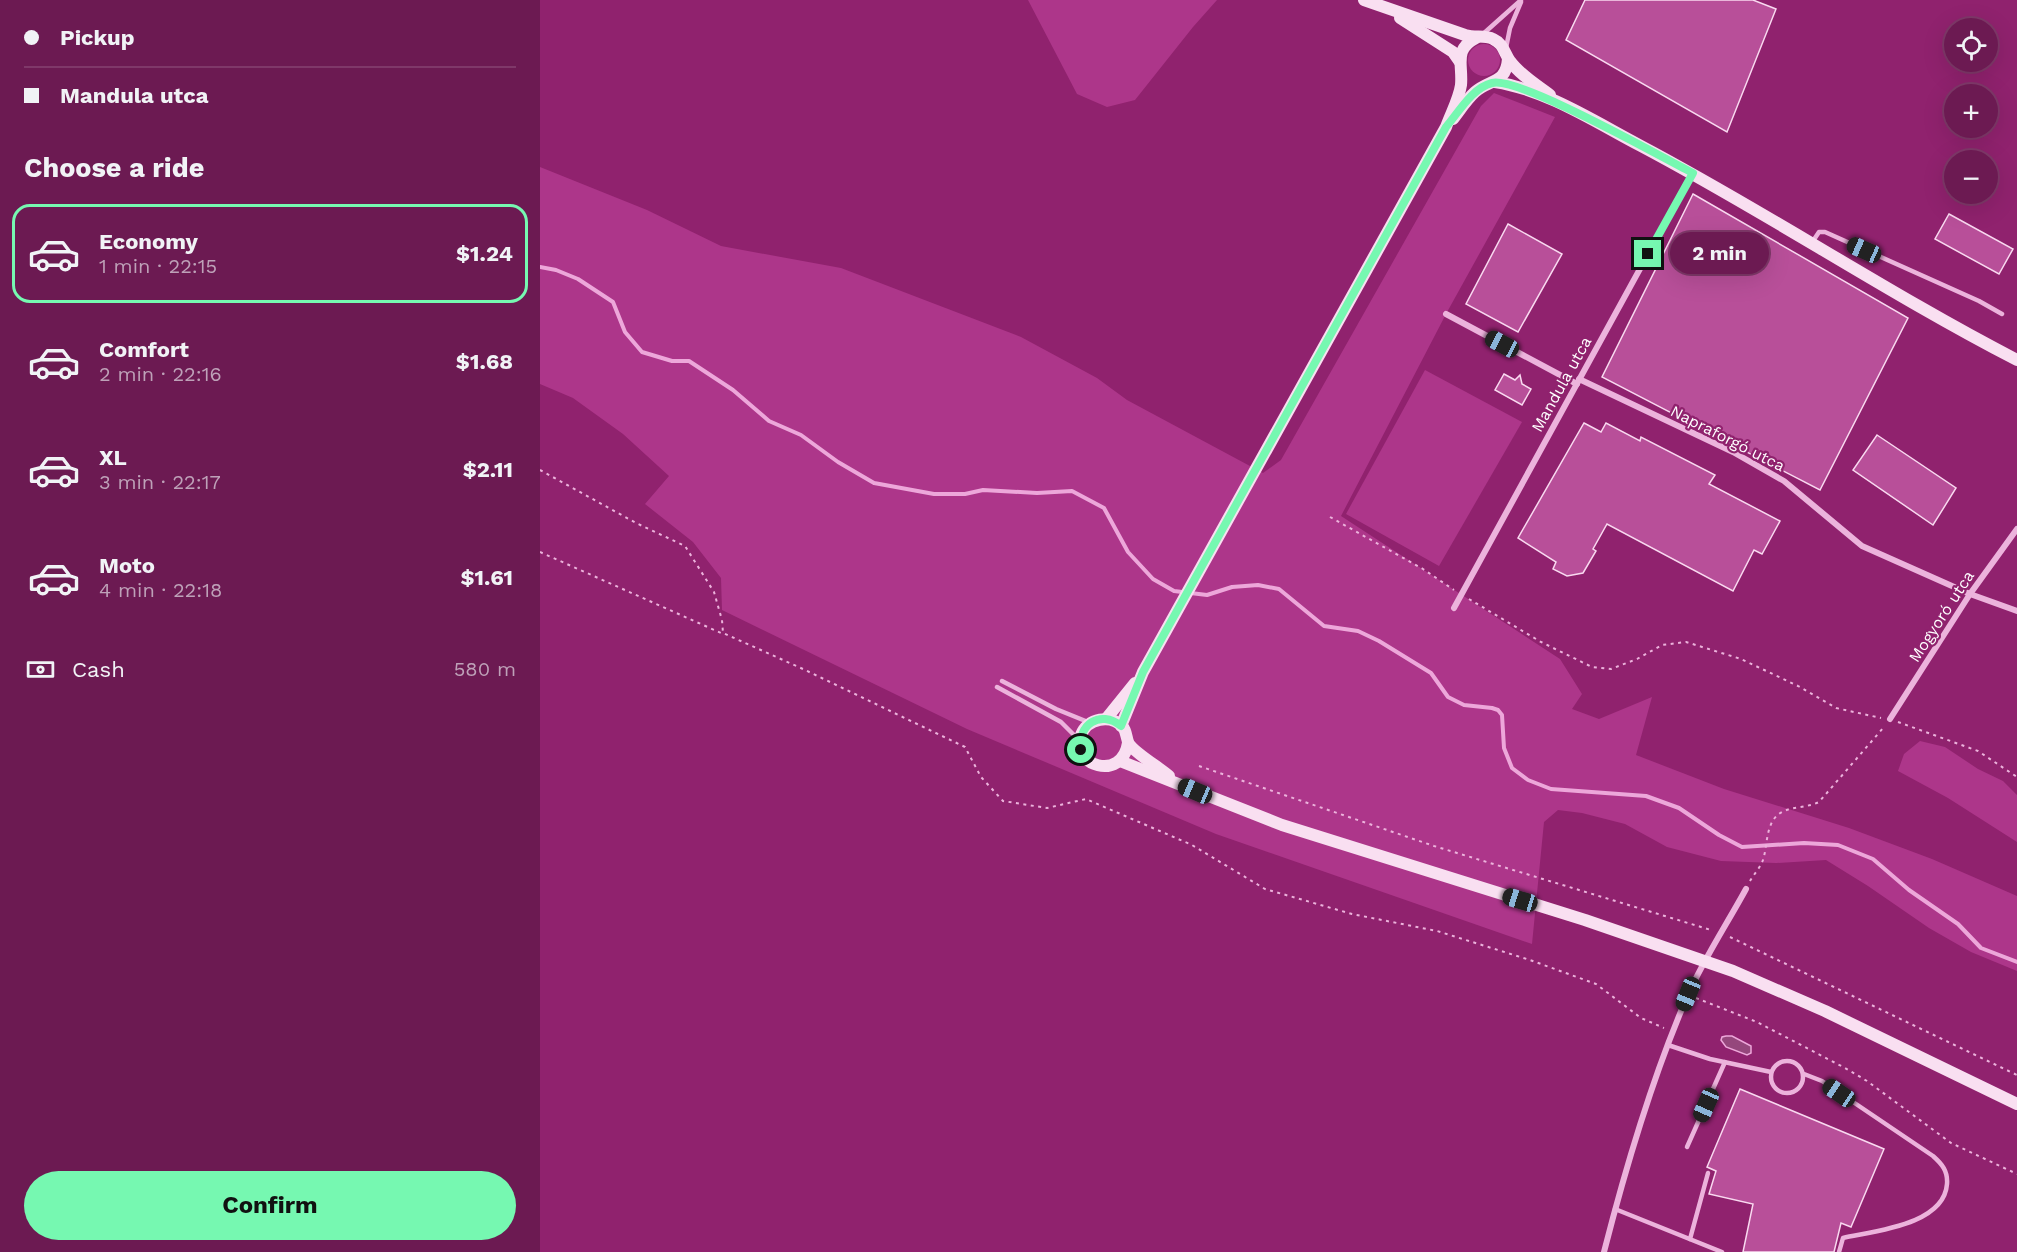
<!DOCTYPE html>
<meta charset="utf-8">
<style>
:root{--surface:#6c1a52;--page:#712359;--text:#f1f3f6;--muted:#bea1b8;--line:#7f3869;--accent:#76f8b1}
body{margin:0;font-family:"Work Sans",sans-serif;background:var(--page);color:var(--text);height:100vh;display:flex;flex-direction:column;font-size:22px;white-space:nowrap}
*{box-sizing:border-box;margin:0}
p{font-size:20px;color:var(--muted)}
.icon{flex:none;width:33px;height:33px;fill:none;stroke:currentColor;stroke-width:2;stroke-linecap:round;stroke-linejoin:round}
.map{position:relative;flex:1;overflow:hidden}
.details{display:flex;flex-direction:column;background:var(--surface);width:540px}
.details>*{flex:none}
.guide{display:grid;align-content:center;height:132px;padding:0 24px;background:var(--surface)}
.fabs{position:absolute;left:1404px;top:18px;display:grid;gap:12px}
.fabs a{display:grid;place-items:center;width:54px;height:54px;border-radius:50%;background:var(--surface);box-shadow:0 6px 24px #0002,0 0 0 2px var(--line);font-size:30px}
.end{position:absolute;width:27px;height:27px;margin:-14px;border:8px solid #76f8b1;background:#111;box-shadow:0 0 0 3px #111}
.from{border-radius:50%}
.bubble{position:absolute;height:42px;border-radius:21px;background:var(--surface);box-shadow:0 6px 24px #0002,0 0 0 2px var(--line);font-size:20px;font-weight:700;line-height:42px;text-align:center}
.car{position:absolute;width:18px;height:36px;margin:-18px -9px;border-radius:8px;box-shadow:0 0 4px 2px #0007;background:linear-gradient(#222 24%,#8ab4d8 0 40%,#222 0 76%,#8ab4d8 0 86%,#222 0)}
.guide b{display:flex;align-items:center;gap:21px;height:57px;font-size:22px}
.guide b+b{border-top:2px solid var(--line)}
.guide i{width:15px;height:15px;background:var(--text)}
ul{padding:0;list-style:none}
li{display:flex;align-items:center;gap:18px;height:99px;margin:0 12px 9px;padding:0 12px;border:3px solid transparent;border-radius:18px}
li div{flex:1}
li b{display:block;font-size:22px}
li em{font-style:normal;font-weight:700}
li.on{border-color:var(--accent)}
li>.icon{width:54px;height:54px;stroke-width:1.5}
h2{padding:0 24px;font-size:27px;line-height:72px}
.pay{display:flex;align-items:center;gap:15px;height:66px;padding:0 24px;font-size:22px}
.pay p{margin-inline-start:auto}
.button{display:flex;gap:12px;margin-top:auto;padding:12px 24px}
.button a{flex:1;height:69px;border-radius:36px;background:var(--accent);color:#111;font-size:24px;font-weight:700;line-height:69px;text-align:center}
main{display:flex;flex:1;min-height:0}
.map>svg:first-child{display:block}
.green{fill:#ad368a}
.water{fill:#95477c;stroke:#eda7da;stroke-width:1.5}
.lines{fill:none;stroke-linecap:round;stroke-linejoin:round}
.stream{stroke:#eda7da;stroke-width:4}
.building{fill:#b84f99;stroke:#f9d9f0;stroke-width:1.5}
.path{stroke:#ecb3dc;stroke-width:2;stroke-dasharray:3 4.5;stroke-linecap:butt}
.service{stroke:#ecb3dc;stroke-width:4.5}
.minor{stroke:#ecb3dc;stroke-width:6}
.secondary{stroke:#f9dff1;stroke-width:12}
.route{stroke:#76f8b1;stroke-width:8}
.labels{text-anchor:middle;stroke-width:4.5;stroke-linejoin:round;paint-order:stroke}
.street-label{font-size:16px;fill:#fff;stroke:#90226e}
</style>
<main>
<section class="details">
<div class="guide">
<b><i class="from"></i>Pickup</b>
<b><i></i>Mandula utca</b>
</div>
<h2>Choose a ride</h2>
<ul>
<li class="on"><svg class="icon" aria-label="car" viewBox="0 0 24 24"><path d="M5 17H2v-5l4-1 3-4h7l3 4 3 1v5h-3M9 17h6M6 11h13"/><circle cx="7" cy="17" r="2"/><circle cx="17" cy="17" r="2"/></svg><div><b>Economy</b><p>1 min · 22:15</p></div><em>$1.24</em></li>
<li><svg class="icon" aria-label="car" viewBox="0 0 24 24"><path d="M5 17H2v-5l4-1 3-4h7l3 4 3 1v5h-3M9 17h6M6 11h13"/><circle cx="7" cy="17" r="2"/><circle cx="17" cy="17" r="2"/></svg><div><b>Comfort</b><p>2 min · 22:16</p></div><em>$1.68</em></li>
<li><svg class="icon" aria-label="car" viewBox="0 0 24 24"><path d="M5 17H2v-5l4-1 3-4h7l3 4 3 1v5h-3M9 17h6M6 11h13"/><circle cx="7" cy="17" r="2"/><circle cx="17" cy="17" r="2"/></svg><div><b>XL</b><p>3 min · 22:17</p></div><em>$2.11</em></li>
<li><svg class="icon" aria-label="car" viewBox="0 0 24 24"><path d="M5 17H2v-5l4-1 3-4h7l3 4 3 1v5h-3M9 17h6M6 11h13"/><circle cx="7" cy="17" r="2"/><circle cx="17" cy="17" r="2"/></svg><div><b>Moto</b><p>4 min · 22:18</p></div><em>$1.61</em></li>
</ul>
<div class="pay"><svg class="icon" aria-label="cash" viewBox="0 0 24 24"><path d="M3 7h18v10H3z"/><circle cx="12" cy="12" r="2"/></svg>Cash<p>580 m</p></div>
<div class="button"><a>Confirm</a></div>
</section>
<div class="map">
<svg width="1477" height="1252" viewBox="0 0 1477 1252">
<rect width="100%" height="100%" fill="#90226e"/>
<g class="green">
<polygon points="488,0 677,0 653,27 595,100 567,107 537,94"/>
<circle cx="944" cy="60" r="16"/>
<polygon points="954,93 1015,117 906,314 801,516 1020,659 1042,694 1032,709 1059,719 1112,697 1096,755 1184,789 1309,828 1392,859 1477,896 1477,971 1431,952 1389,928 1328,886 1286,860 1236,863 1181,861 1127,847 1085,824 1042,813 1018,810 1004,822 992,944 676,834 427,729 182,610 181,578 153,542 105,504 129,476 83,434 33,398 0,384 0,167 107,210 181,246 301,268 481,337 557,378 587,400 723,473 741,460 941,106"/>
<polygon points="885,370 982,422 899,566 806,514"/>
<polygon points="1380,741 1405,747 1438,769 1463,781 1477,795 1477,842 1408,798 1358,771 1364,754"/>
</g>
<polygon class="water" points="1186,1036 1192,1036 1211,1046 1211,1053 1207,1055 1186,1047 1181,1040 1182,1037"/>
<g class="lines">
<polyline class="stream" points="0,267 16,270 38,279 73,302 85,332 102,352 132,361 149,361 193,390 229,421 261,435 298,462 334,483 394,494 425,494 443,490 497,493 532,491 564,508 588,552 613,579 634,591 667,595 692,587 718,585 739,589 784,626 818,631 839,641 891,673 908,697 924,705 952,708 958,710 962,715 964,748 972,768 988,780 1011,789 1106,796 1139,808 1179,835 1202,847 1264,843 1298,845 1333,859 1369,890 1418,924 1441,948 1477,962"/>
</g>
<g class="building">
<polygon points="1045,0 1213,0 1236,9 1187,132 1026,40"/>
<polygon points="1153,194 1368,318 1280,490 1062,377"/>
<polygon points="1409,214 1473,249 1459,274 1395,239"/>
<polygon points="968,224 1022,254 978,332 926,304"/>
<polygon points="964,374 975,380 980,375 982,384 991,389 982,405 955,390"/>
<polygon points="1044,423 1061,432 1066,423 1100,441 1101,437 1175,475 1169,484 1240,521 1222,554 1214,550 1193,591 1067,524 1053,549 1056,551 1043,573 1027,576 1013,569 1016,562 978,538"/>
<polygon points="1337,435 1416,488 1393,525 1313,470"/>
<polygon points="1200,1089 1344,1149 1311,1227 1301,1223 1294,1252 1203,1252 1213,1204 1169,1194 1176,1171 1167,1167"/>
</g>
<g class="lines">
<g class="path">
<polyline points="0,470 96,523 145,546 174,592 182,620 183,633 263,669 425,747 441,777 463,801 507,808 546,799 652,845 725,889 812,914 897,931 990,960 1056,984 1101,1018 1124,1028"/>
<polyline points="790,517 883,569 914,590"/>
<polyline points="0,552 181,633"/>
<polyline points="929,599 1001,642 1052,667 1071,669 1097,659 1122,645 1146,642 1201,659 1258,686 1296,708 1341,718"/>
<polyline points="1358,722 1438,751 1477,777"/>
<polyline points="659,766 894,846 1171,930"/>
<path d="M1210,881c4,-7 10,-13 13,-21 5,-15 2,-39 19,-48 11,-6 25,-4 37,-10l65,-75"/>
<polyline points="1190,937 1477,1075"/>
<polyline points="1156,998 1217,1022 1305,1068 1327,1081 1411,1143 1477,1174"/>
</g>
<g class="service">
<polyline points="943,34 981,0"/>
<polyline points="966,48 970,28 981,2"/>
<polyline points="1273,241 1279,232 1285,232 1439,301 1462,314"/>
<polyline points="462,681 516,709 548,722"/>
<polyline points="457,687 521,722 538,739"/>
<polyline points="1128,1045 1170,1059 1231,1072"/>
<circle cx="1247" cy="1077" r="16"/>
<path d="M1264,1074l18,7 111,75c9,8 15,15 14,28 -3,41 -73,47 -104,54l-4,14"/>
<polyline points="1147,1147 1185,1062"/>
<polyline points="1075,1209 1182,1252"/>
<polyline points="1150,1239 1168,1173"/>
</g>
<g class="minor">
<polyline points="906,314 1037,384"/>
<polyline points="1039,379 1193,452 1244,481 1322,546 1430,594 1477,611"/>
<polyline points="914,608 1152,174"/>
<polyline points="1350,719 1430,594 1477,529"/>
<path d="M1064,1252c22,-86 48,-174 83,-255 16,-37 40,-73 59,-108"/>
</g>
<g class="secondary">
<path d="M824,0l101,35c10,3 20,0 28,4 11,5 11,14 17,22 10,14 27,24 40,34"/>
<polyline points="860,18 913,52 920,62"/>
<path d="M955,82c52,8 100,40 146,64 127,67 248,148 376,214"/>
<path d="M913,119c7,-9 14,-20 22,-27 15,-13 31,-8 33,-33"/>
<polyline points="566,719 595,683"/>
<path d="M581,726l22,-54 303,-545c5,-14 13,-28 15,-42 2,-21 -8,-35 15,-47"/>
<path d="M588,743c-6,39 -58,23 -47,-8 6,-17 30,-21 42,-8 4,5 3,12 6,17 6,9 31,24 40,32"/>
<polyline points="580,761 742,825 1045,920 1193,971 1285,1011 1477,1104"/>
</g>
</g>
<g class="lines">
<path class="route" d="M541,750c-4,-25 19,-41 40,-24l22,-54 303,-545c13,-15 26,-39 46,-44 27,-7 169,74 201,90l-45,81"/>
</g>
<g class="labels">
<g class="street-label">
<text transform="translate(1021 384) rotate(-61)" y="6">Mandula utca</text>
<text transform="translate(1188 438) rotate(27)" y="6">Napraforgó utca</text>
<text transform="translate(1401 616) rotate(-57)" y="6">Mogyoró utca</text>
</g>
</g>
</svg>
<div class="fabs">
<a><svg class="icon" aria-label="locate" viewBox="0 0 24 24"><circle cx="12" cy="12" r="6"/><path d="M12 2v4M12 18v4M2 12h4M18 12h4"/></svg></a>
<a>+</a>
<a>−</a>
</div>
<i class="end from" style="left:541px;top:750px"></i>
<i class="end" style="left:1108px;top:254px"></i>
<div class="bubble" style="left:1130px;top:232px;width:99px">2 min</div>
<i class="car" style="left:1324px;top:250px;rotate:294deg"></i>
<i class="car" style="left:962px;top:344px;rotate:298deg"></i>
<i class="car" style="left:655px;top:791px;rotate:293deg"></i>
<i class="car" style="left:980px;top:900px;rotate:287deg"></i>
<i class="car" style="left:1148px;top:994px;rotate:202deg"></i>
<i class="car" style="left:1299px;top:1093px;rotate:304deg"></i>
<i class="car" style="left:1166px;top:1105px;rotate:204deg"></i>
</div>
</main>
